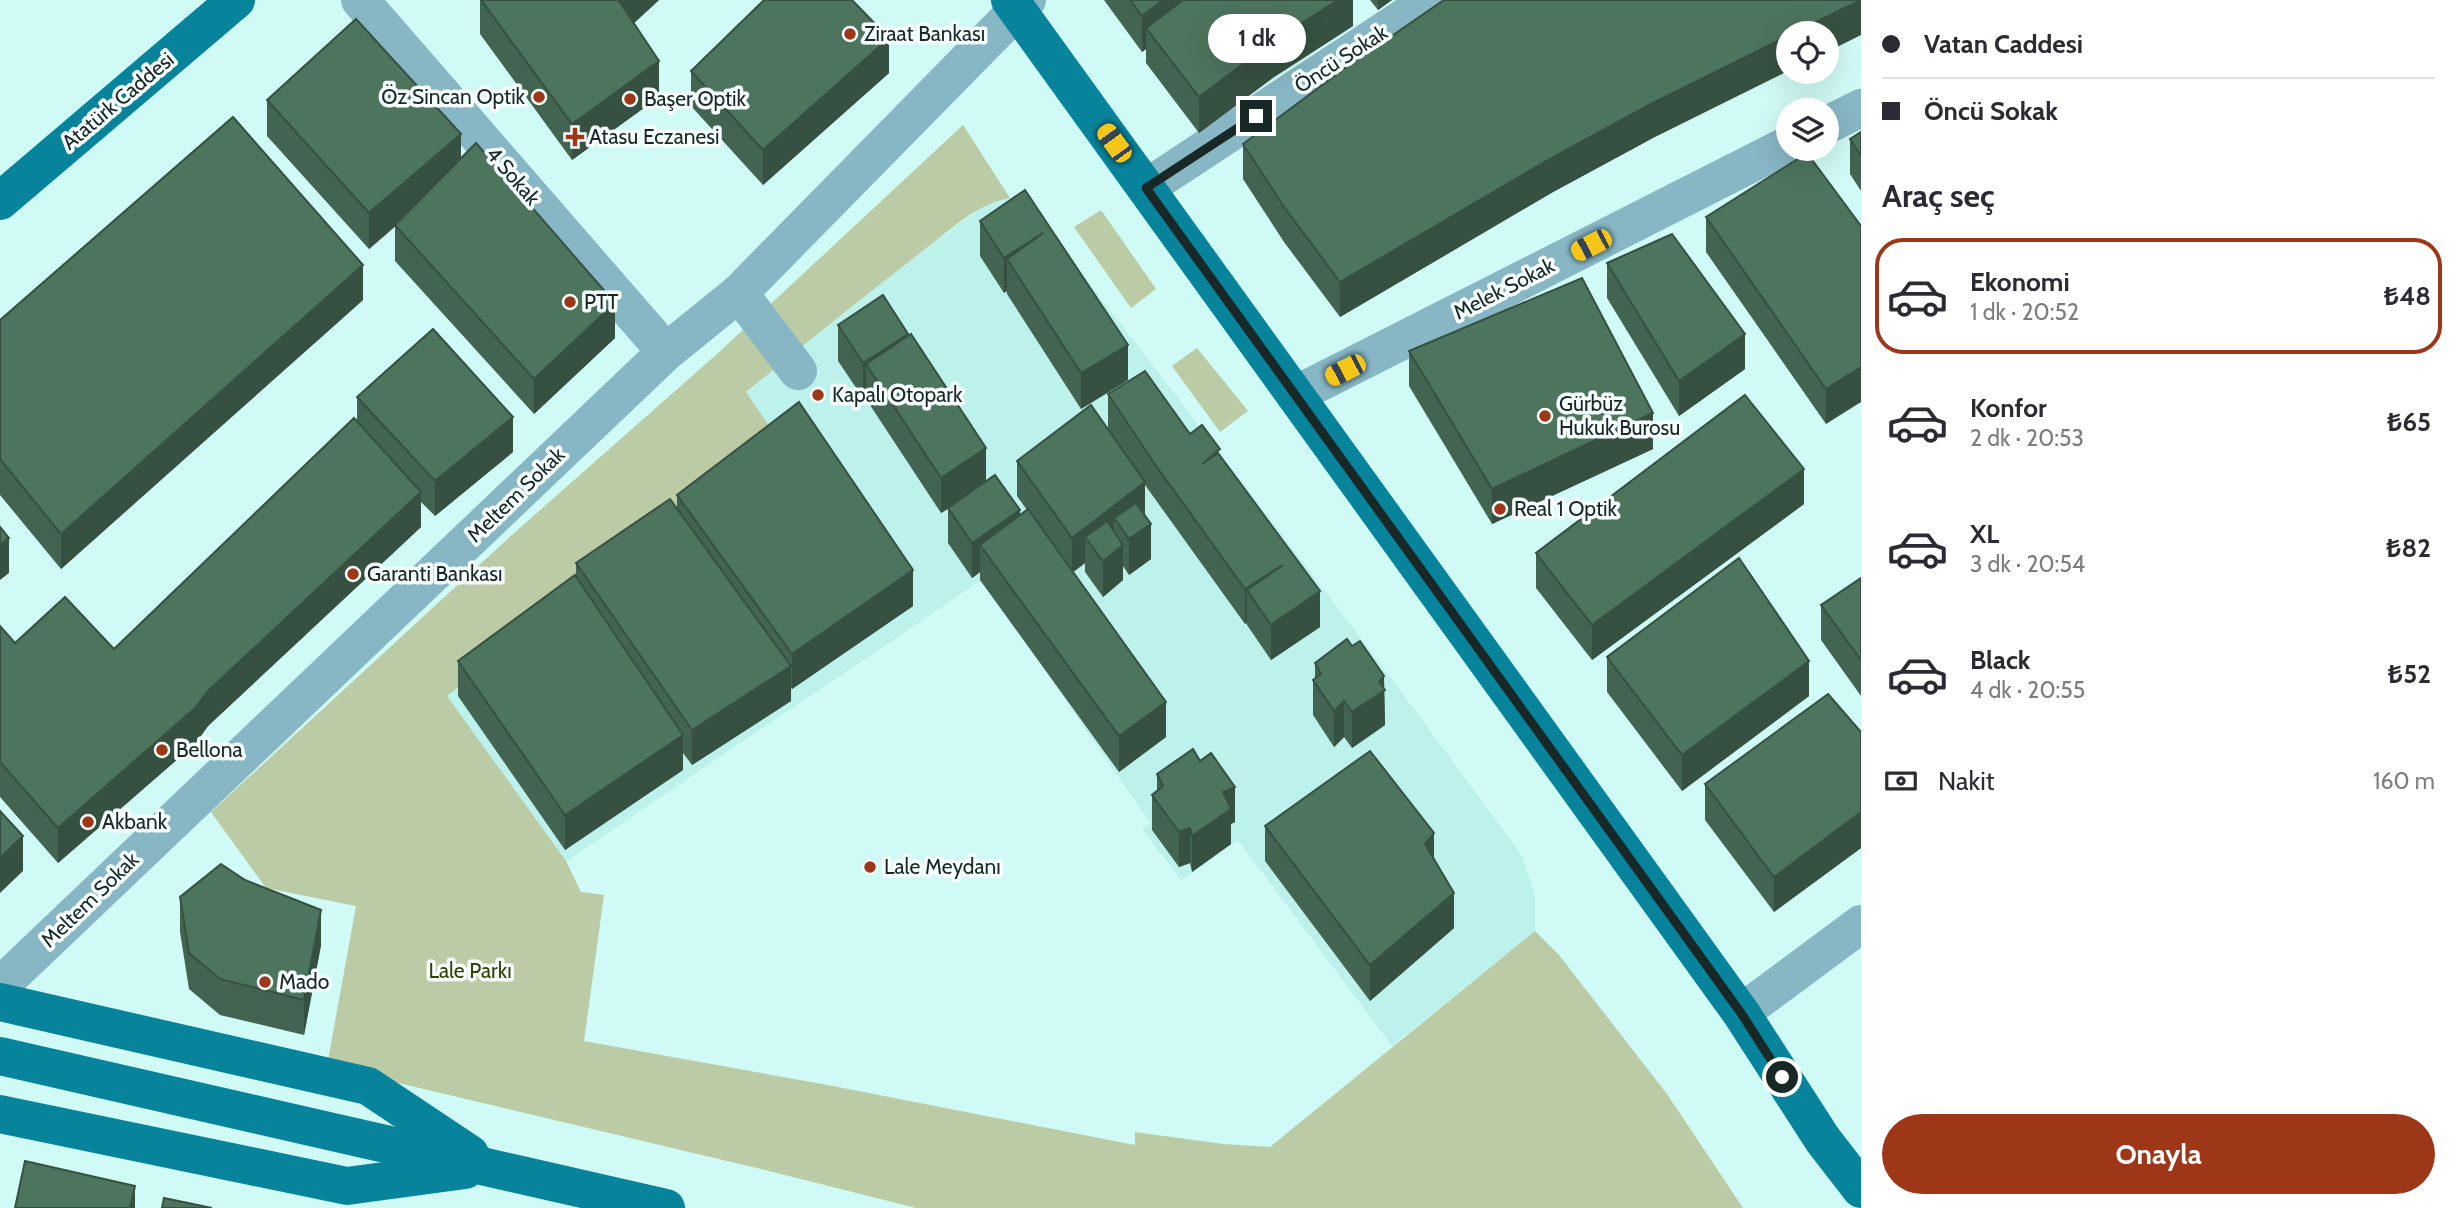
<!DOCTYPE html>
<html lang="tr">
<meta charset="utf-8">
<style>
:root{--surface:#fff;--page:#f2f2f3;--text:#2b2b33;--muted:#7c7c81;--line:#e1e1e2;--accent:#9e3718}
body{margin:0;font-family:Cabin,sans-serif;background:var(--page);color:var(--text);height:100vh;display:flex;flex-direction:column;font-size:26px;white-space:nowrap}
*{box-sizing:border-box;margin:0}
p{font-size:23px;color:var(--muted)}
.icon{flex:none;width:38px;height:38px;fill:none;stroke:currentColor;stroke-width:2;stroke-linecap:round;stroke-linejoin:round}
.map{position:relative;flex:1;overflow:hidden}
.panel{display:flex;flex-direction:column;background:var(--surface);width:595px}
.panel>*{flex:none}
.guide{display:grid;align-content:center;height:154px;padding:0 21px;background:var(--surface)}
.tools{position:absolute;left:1776px;top:21px;display:grid;gap:14px}
.tools a{display:grid;place-items:center;width:63px;height:63px;border-radius:50%;background:var(--surface);box-shadow:0 7px 28px #0002;font-size:35px}
.end{position:absolute;width:32px;height:32px;margin:-16px;border:9px solid #182826;background:#fff;box-shadow:0 0 0 4px #fff}
.from{border-radius:50%}
.bubble{position:absolute;height:49px;border-radius:24px;background:var(--surface);box-shadow:0 7px 28px #0002;font-size:23px;font-weight:700;line-height:49px;text-align:center}
.car{position:absolute;width:21px;height:42px;margin:-21px -10px;border-radius:9px;box-shadow:0 0 5px 2px #0007;background:linear-gradient(#f5c518 24%,#345 0 40%,#f5c518 0 76%,#345 0 86%,#f5c518 0)}
.guide b{display:flex;align-items:center;gap:24px;height:66px;font-size:26px}
.guide b+b{border-top:2px solid var(--line)}
.guide i{width:18px;height:18px;background:var(--text)}
ul{padding:0;list-style:none}
li{display:flex;align-items:center;gap:21px;height:116px;margin:0 14px 10px;padding:0 7px;border:4px solid transparent;border-radius:28px}
li div{flex:1}
li b{display:block;font-size:26px}
li em{font-style:normal;font-weight:700}
li.on{border-color:var(--accent)}
li>.icon{width:63px;height:63px;stroke-width:1.5}
h2{padding:0 21px;font-size:32px;line-height:84px}
.pay{display:flex;align-items:center;gap:18px;height:77px;padding:0 21px;font-size:26px}
.pay p{margin-inline-start:auto}
.cta{display:flex;gap:14px;margin-top:auto;padding:14px 21px}
.cta a{flex:1;height:80px;border-radius:42px;background:var(--accent);color:#fff;font-size:28px;font-weight:700;line-height:80px;text-align:center}
main{display:flex;flex:1;min-height:0}
.map>svg:first-child{display:block}
.built{fill:#bdf1eb}
.green{fill:#bacba6}
.lines{fill:none;stroke-linecap:round;stroke-linejoin:round}
.minor{stroke:#87b6c4;stroke-width:38}
.major{stroke:#07839c;stroke-width:38}
.wall{fill:#426450}
.shaded-wall{fill:#365141}
.building{fill:#4d745d;stroke:#365141;stroke-width:2}
.route{stroke:#182826;stroke-width:9}
.poi-dot{fill:#9e3718;stroke:#f7fffe;stroke-width:2.5}
.labels{text-anchor:middle;stroke-width:7;stroke-linejoin:round;paint-order:stroke}
.poi-label{font-size:21px;fill:#182826;stroke:#f7fffe;text-anchor:start}
.street-label{font-size:21px;fill:#182826;stroke:#f7fffe}
.park-label{font-size:21px;fill:#304406;stroke:#f7fffe}
</style>
<main>
<div class="map">
<svg width="1861" height="1208" viewBox="0 0 1861 1208">
<rect width="100%" height="100%" fill="#d0faf5"/>
<polygon class="built" points="1010,198 1049,232 1162,377 1394,682 1521,854 1535,894 1535,931 1392,1046 1238,840 1181,880 1142,829 1150,823 1002,608 980,581 566,861 446,696 781,444 746,393 899,269 978,210 990,201"/>
<g class="green">
<path d="M963,125l47,73c-32,5 -57,30 -82,49 -62,47 -122,97 -182,145l35,51 -334,253 119,165 15,31 23,3 -20,146 249,45 302,59v-13l88,12 47,3 265,-216 24,24 108,139 76,114h-827l-151,-38 -438,-104 29,-160 -90,-18 -55,-76 302,-278 204,-180z"/>
<polygon points="1101,210 1156,289 1131,308 1074,227"/>
<polygon points="1197,348 1248,411 1220,432 1172,366"/>
</g>
<g class="lines">
<g class="minor">
<polyline points="360,0 666,352"/>
<polyline points="1827,125 1861,108"/>
<polyline points="1146,188 1431,0"/>
<polyline points="739,293 798,371"/>
<polyline points="1295,395 1788,145"/>
<polyline points="0,986 666,352 739,293 1027,0"/>
<polyline points="1741,1013 1861,924"/>
</g>
<g class="major">
<polyline points="1010,0 1741,1013 1823,1140 1861,1189"/>
<polyline points="0,201 236,0"/>
<polyline points="0,1002 368,1086 470,1154"/>
<polyline points="0,1056 666,1208"/>
<polyline points="0,1114 347,1186 465,1170"/>
</g>
</g>
<g class="wall">
<polygon points="480,0 659,0 634,23 659,97 572,160 480,34"/>
<polygon points="1104,0 1353,0 1353,26 1274,77 1199,133 1146,63 1146,49 1142,52"/>
<polygon points="1370,0 1392,0 1378,10"/>
<polygon points="691,71 889,73 763,185 691,106"/>
<polygon points="267,100 461,159 615,338 534,414 395,261 395,226 369,249 267,136"/>
<polygon points="1861,132 1861,191 1850,174 1850,139"/>
<polygon points="1651,139 1553,192 1340,317 1284,242 1243,179 1243,144"/>
<polygon points="1706,217 1861,226 1826,424 1706,252"/>
<polygon points="980,221 1128,380 1081,409 1007,294 1007,291 1004,293 980,256"/>
<polygon points="1607,263 1745,369 1679,416 1607,298"/>
<polygon points="363,300 61,569 0,495 0,320"/>
<polygon points="838,325 908,336 986,482 1020,516 1027,510 1017,496 1017,461 1108,429 1108,394 1190,434 1220,455 1320,627 1271,660 1247,625 1247,623 1245,624 1145,485 1145,516 1151,559 1129,575 1123,566 1123,580 1103,597 1085,572 1085,563 1073,572 1166,737 1119,772 980,580 980,572 972,578 948,543 948,509 941,513 866,399 866,396 863,398 838,361"/>
<polygon points="1409,351 1653,449 1492,524 1409,386"/>
<polygon points="357,397 513,452 435,516 421,502 421,527 208,726 195,744 58,863 0,797 0,626 15,643 114,649 357,421"/>
<polygon points="677,495 913,606 792,689 791,688 791,701 692,765 683,753 683,770 565,850 458,696 458,661 576,576 576,563 677,508"/>
<polygon points="1804,504 1592,660 1536,588 1536,553"/>
<polygon points="1861,578 1861,696 1821,640 1821,605"/>
<polygon points="1607,657 1809,696 1682,791 1607,692"/>
<polygon points="1315,663 1384,689 1385,725 1352,748 1344,737 1334,747 1313,715 1313,680 1315,679"/>
<polygon points="1861,732 1861,848 1774,912 1705,820 1705,784"/>
<polygon points="1157,774 1235,822 1231,824 1231,844 1192,872 1190,863 1179,867 1152,830 1152,795 1157,790"/>
<polygon points="1265,826 1454,928 1370,1001 1265,861"/>
<polygon points="180,897 321,945 304,1035 220,1015 189,989 180,932"/>
</g>
<g class="shaded-wall">
<polygon points="621,0 659,0 619,37 619,1"/>
<polygon points="1163,0 1210,0 1146,28 1146,49 1142,52 1142,16"/>
<polygon points="1338,0 1353,0 1353,26 1274,77 1199,133 1199,97 1274,41"/>
<polygon points="1378,0 1392,0 1378,10"/>
<polygon points="1861,0 1861,35 1827,52 1827,33 1794,33"/>
<polygon points="1788,36 1788,71 1651,139 1553,192 1340,317 1340,282 1553,157 1651,104"/>
<polygon points="889,38 889,73 763,185 763,150"/>
<polygon points="659,61 659,97 572,160 572,124"/>
<polygon points="461,134 461,170 369,249 369,213"/>
<polygon points="1043,233 1007,259 1007,291 1004,293 1004,258"/>
<polygon points="363,265 363,300 61,569 61,534"/>
<polygon points="615,303 615,338 534,414 534,379"/>
<polygon points="908,334 908,369 866,364 866,396 863,398 863,363"/>
<polygon points="1745,334 1745,369 1679,416 1679,381"/>
<polygon points="1128,345 1128,380 1081,409 1081,373"/>
<polygon points="1861,367 1861,402 1826,424 1826,389"/>
<polygon points="1653,413 1653,449 1492,524 1492,489"/>
<polygon points="513,417 513,452 435,516 435,481"/>
<polygon points="986,448 986,483 941,513 941,478"/>
<polygon points="1804,469 1804,504 1592,660 1592,625"/>
<polygon points="1145,482 1145,517 1114,518 1114,541 1085,537 1085,563 1072,573 1072,538"/>
<polygon points="421,492 421,527 208,726 195,744 58,863 58,828"/>
<polygon points="1020,510 1020,545 980,545 980,572 972,578 972,543"/>
<polygon points="1151,524 1151,559 1129,575 1129,539"/>
<polygon points="9,538 9,573 0,580 0,545"/>
<polygon points="1123,545 1123,580 1103,597 1103,561"/>
<polygon points="1283,565 1247,590 1247,623 1245,624 1245,589"/>
<polygon points="913,570 913,606 792,689 792,654"/>
<polygon points="1320,591 1320,627 1271,660 1271,625"/>
<polygon points="1809,661 1809,696 1682,791 1682,755"/>
<polygon points="791,666 791,701 692,765 692,730"/>
<polygon points="1384,676 1385,725 1352,748 1352,712"/>
<polygon points="1344,701 1344,737 1334,747 1334,711"/>
<polygon points="1166,702 1166,737 1119,772 1119,736"/>
<polygon points="683,735 683,770 565,850 565,815"/>
<polygon points="1235,787 1235,822 1231,824 1231,844 1192,872 1192,836 1223,792"/>
<polygon points="1861,812 1861,848 1774,912 1774,877"/>
<polygon points="1190,828 1190,863 1179,867 1179,832"/>
<polygon points="1434,833 1434,869 1425,844"/>
<polygon points="23,836 23,871 0,893 0,858"/>
<polygon points="1454,893 1454,928 1370,1001 1370,965"/>
<polygon points="321,910 321,945 304,1035 304,1000"/>
<polygon points="135,1186 135,1208 130,1208"/>
</g>
<g class="building">
<polygon points="481,0 621,0 619,1 659,61 572,124"/>
<polygon points="764,0 852,0 889,38 763,150 691,71"/>
<polygon points="1130,0 1163,0 1142,16"/>
<polygon points="1183,0 1338,0 1274,41 1199,97 1146,28"/>
<polygon points="1444,0 1861,0 1794,33 1788,33 1788,36 1651,104 1553,157 1340,282 1284,207 1243,144 1345,68"/>
<polygon points="356,19 461,134 369,213 267,100"/>
<polygon points="233,117 363,265 61,534 0,459 0,320"/>
<polygon points="1861,132 1861,156 1850,139"/>
<polygon points="476,143 615,303 534,379 395,225"/>
<polygon points="1807,153 1861,226 1861,367 1826,389 1706,217"/>
<polygon points="1025,190 1128,345 1081,373 1007,259 1043,233 1004,258 980,221"/>
<polygon points="1672,234 1745,334 1679,381 1607,263"/>
<polygon points="1582,278 1653,413 1492,489 1409,351"/>
<polygon points="883,295 908,334 863,363 838,325"/>
<polygon points="433,329 513,417 435,481 357,397"/>
<polygon points="911,334 986,448 941,478 866,364"/>
<polygon points="1145,371 1190,434 1202,425 1220,449 1202,464 1218,453 1320,591 1271,625 1247,590 1283,565 1245,589 1154,463 1108,394"/>
<polygon points="1745,395 1804,469 1592,625 1536,553"/>
<polygon points="799,402 913,570 792,654 677,495"/>
<polygon points="1091,405 1145,482 1072,538 1017,461"/>
<polygon points="354,418 421,492 208,691 195,708 58,828 0,762 0,626 15,643 65,597 114,649"/>
<polygon points="995,475 1020,510 972,543 948,508"/>
<polygon points="670,499 791,666 692,730 576,563"/>
<polygon points="1136,503 1151,524 1129,539 1114,518"/>
<polygon points="1028,509 1166,702 1119,736 980,545"/>
<polygon points="1107,521 1123,545 1103,561 1085,537"/>
<polygon points="0,527 9,538 0,545"/>
<polygon points="1739,558 1809,661 1682,755 1607,657"/>
<polygon points="575,575 683,735 565,815 458,661"/>
<polygon points="1861,578 1861,660 1821,605"/>
<polygon points="1347,639 1352,646 1360,641 1384,676 1379,682 1385,690 1352,712 1344,701 1334,711 1313,680 1321,674 1315,663"/>
<polygon points="1828,694 1861,732 1861,812 1774,877 1705,784"/>
<polygon points="1193,749 1200,761 1211,753 1235,787 1223,792 1231,809 1192,836 1190,828 1179,832 1152,795 1163,786 1157,774"/>
<polygon points="1370,751 1434,833 1425,844 1454,893 1370,965 1265,826"/>
<polygon points="0,811 23,836 0,858"/>
<polygon points="221,864 245,880 321,910 304,1000 220,979 189,953 180,897"/>
<polygon points="25,1161 135,1186 130,1208 15,1208"/>
<polygon points="164,1198 212,1208 162,1208"/>
</g>
<g class="lines">
<polyline class="route" points="1256,116 1146,188 1741,1013 1782,1077"/>
</g>
<g class="poi-dot">
<circle cx="850" cy="34" r="7"/>
<circle cx="539" cy="97" r="7"/>
<circle cx="630" cy="99" r="7"/>
<path d="M571.5 126.5h7v7h7v7h-7v7h-7v-7h-7v-7h7z"/>
<circle cx="570" cy="302" r="7"/>
<circle cx="818" cy="395" r="7"/>
<circle cx="1545" cy="416" r="7"/>
<circle cx="1500" cy="509" r="7"/>
<circle cx="353" cy="574" r="7"/>
<circle cx="162" cy="750" r="7"/>
<circle cx="88" cy="822" r="7"/>
<circle cx="870" cy="867" r="7"/>
<circle cx="265" cy="982" r="7"/>
</g>
<g class="labels">
<g class="poi-label">
<text x="864" y="41">Ziraat Bankası</text>
<text x="525" y="104" text-anchor="end">Öz Sincan Optik</text>
<text x="644" y="106">Başer Optik</text>
<text x="589" y="144">Atasu Eczanesi</text>
<text x="584" y="309">PTT</text>
<text x="832" y="402">Kapalı Otopark</text>
<text x="1559" y="411">Gürbüz<tspan x="1559" dy="24">Hukuk Burosu</tspan></text>
<text x="1514" y="516">Real 1 Optik</text>
<text x="367" y="581">Garanti Bankası</text>
<text x="176" y="757">Bellona</text>
<text x="102" y="829">Akbank</text>
<text x="884" y="874">Lale Meydanı</text>
<text x="279" y="989">Mado</text>
</g>
<g class="street-label">
<text transform="translate(1341 59) rotate(-33)" y="7">Öncü Sokak</text>
<text transform="translate(118 101) rotate(-40)" y="7">Atatürk Caddesi</text>
<text transform="translate(513 176) rotate(49)" y="7">4 Sokak</text>
<text transform="translate(1504 289) rotate(-27)" y="7">Melek Sokak</text>
<text transform="translate(516 495) rotate(-44)" y="7">Meltem Sokak</text>
<text transform="translate(90 900) rotate(-44)" y="7">Meltem Sokak</text>
</g>
<g class="park-label">
<text x="470" y="978">Lale Parkı</text>
</g>
</g>
</svg>
<div class="tools">
<a><svg class="icon" aria-label="locate" viewBox="0 0 24 24"><circle cx="12" cy="12" r="6"/><path d="M12 2v4M12 18v4M2 12h4M18 12h4"/></svg></a>
<a><svg class="icon" aria-label="layers" viewBox="0 0 24 24"><path d="M12 4l9 5-9 5-9-5zM3 14l9 5 9-5"/></svg></a>
</div>
<i class="end from" style="left:1782px;top:1077px"></i>
<i class="end" style="left:1256px;top:116px"></i>
<div class="bubble" style="left:1208px;top:14px;width:98px">1 dk</div>
<i class="car" style="left:1114px;top:143px;rotate:324deg"></i>
<i class="car" style="left:1591px;top:245px;rotate:243deg"></i>
<i class="car" style="left:1345px;top:370px;rotate:243deg"></i>
</div>
<section class="panel">
<div class="guide">
<b><i class="from"></i>Vatan Caddesi</b>
<b><i></i>Öncü Sokak</b>
</div>
<h2>Araç seç</h2>
<ul>
<li class="on"><svg class="icon" aria-label="car" viewBox="0 0 24 24"><path d="M5 17H2v-5l4-1 3-4h7l3 4 3 1v5h-3M9 17h6M6 11h13"/><circle cx="7" cy="17" r="2"/><circle cx="17" cy="17" r="2"/></svg><div><b>Ekonomi</b><p>1 dk · 20:52</p></div><em>₺48</em></li>
<li><svg class="icon" aria-label="car" viewBox="0 0 24 24"><path d="M5 17H2v-5l4-1 3-4h7l3 4 3 1v5h-3M9 17h6M6 11h13"/><circle cx="7" cy="17" r="2"/><circle cx="17" cy="17" r="2"/></svg><div><b>Konfor</b><p>2 dk · 20:53</p></div><em>₺65</em></li>
<li><svg class="icon" aria-label="car" viewBox="0 0 24 24"><path d="M5 17H2v-5l4-1 3-4h7l3 4 3 1v5h-3M9 17h6M6 11h13"/><circle cx="7" cy="17" r="2"/><circle cx="17" cy="17" r="2"/></svg><div><b>XL</b><p>3 dk · 20:54</p></div><em>₺82</em></li>
<li><svg class="icon" aria-label="car" viewBox="0 0 24 24"><path d="M5 17H2v-5l4-1 3-4h7l3 4 3 1v5h-3M9 17h6M6 11h13"/><circle cx="7" cy="17" r="2"/><circle cx="17" cy="17" r="2"/></svg><div><b>Black</b><p>4 dk · 20:55</p></div><em>₺52</em></li>
</ul>
<div class="pay"><svg class="icon" aria-label="cash" viewBox="0 0 24 24"><path d="M3 7h18v10H3z"/><circle cx="12" cy="12" r="2"/></svg>Nakit<p>160 m</p></div>
<div class="cta"><a>Onayla</a></div>
</section>
</main>
